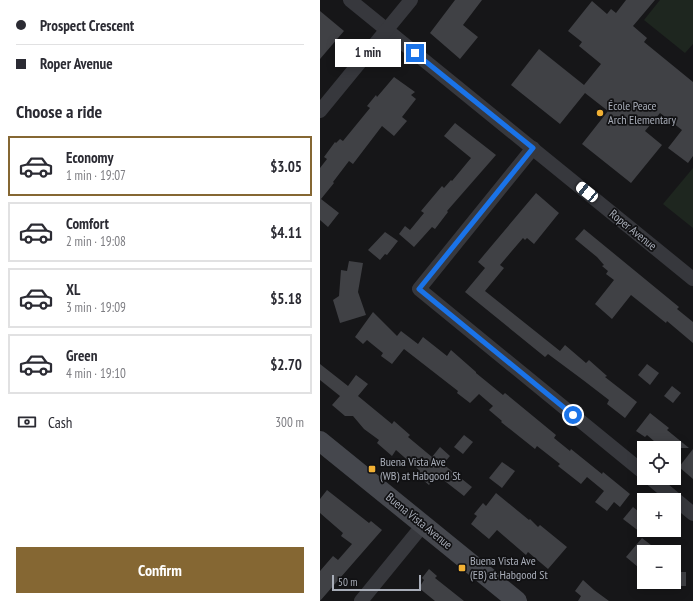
<!DOCTYPE html>
<meta charset="utf-8">
<style>
:root{--surface:#fff;--page:#f2f2f3;--text:#2b2b33;--muted:#7c7c81;--line:#e1e1e2;--accent:#856733}
body{margin:0;font-family:"PT Sans Narrow",sans-serif;background:var(--page);color:var(--text);height:100vh;display:flex;flex-direction:column;font-size:15px;white-space:nowrap}
*{box-sizing:border-box;margin:0}
p{font-size:13px;color:var(--muted)}
.icon{flex:none;width:22px;height:22px;fill:none;stroke:currentColor;stroke-width:2;stroke-linecap:round;stroke-linejoin:round}
.map{position:relative;flex:1;overflow:hidden}
.drawer{display:flex;flex-direction:column;background:var(--surface);width:320px}
.drawer>*{flex:none}
.guide{display:grid;align-content:center;height:88px;padding:0 16px;background:var(--surface)}
.controls{position:absolute;left:317px;top:441px;display:grid;gap:8px}
.controls a{display:grid;place-items:center;width:44px;height:44px;border-radius:0px;background:var(--surface);box-shadow:0 2px 10px #0003;font-size:20px}
.scale{position:absolute;left:12px;bottom:10px;width:89px;box-sizing:border-box;padding-left:4px;border:2px solid #a8adb8;border-top:0;font-size:11px;line-height:14px;white-space:nowrap;color:#a8adb8;-webkit-text-stroke:3px #111113;paint-order:stroke}
.end{position:absolute;width:18px;height:18px;margin:-9px;border:5px solid #1a73e8;background:#fff;box-shadow:0 0 0 2px #fff}
.from{border-radius:50%}
.bubble{position:absolute;height:28px;border-radius:0px;background:var(--surface);box-shadow:0 2px 10px #0003;font-size:13px;font-weight:800;line-height:28px;text-align:center}
.car{position:absolute;width:12px;height:24px;margin:-12px -6px;border-radius:5px;box-shadow:0 0 3px 1px #0007;background:linear-gradient(#fff 24%,#345 0 40%,#fff 0 76%,#345 0 86%,#fff 0)}
.guide b{display:flex;align-items:center;gap:14px;height:38px;font-size:15px}
.guide b+b{border-top:1px solid var(--line)}
.guide i{width:10px;height:10px;background:var(--text)}
ul{padding:0;list-style:none}
li{display:flex;align-items:center;gap:12px;height:60px;margin:0 8px 6px;padding:0 8px;border:2px solid var(--line);border-radius:0px}
li div{flex:1}
li b{display:block;font-size:15px}
li em{font-style:normal;font-weight:800}
li.current{border-color:var(--accent)}
li>.icon{width:36px;height:36px;stroke-width:1.5}
h2{padding:0 16px;font-size:18px;line-height:48px}
.pay{display:flex;align-items:center;gap:10px;height:44px;padding:0 16px;font-size:15px}
.pay p{margin-inline-start:auto}
.cta{display:flex;gap:8px;margin-top:auto;padding:8px 16px}
.cta a{flex:1;height:46px;border-radius:0px;background:var(--accent);color:#fff;font-size:16px;font-weight:800;line-height:46px;text-align:center}
main{display:flex;flex:1;min-height:0}
.map>svg:first-child{display:block}
.garden{fill:#1e261f}
.building{fill:#404145}
.lines{fill:none;stroke-linecap:round;stroke-linejoin:round}
.street{stroke:#37383d;stroke-width:14}
.secondary{stroke:#45474d;stroke-width:20}
.route{stroke:#1a73e8;stroke-width:5}
.poi-dot{fill:#f2b134;stroke:#111113;stroke-width:1.5}
.labels{text-anchor:middle;stroke-width:3.5;stroke-linejoin:round;paint-order:stroke}
.poi-label{font-size:12px;fill:#a8adb8;stroke:#111113;text-anchor:start}
.street-label{font-size:12px;fill:#a8adb8;stroke:#111113}
</style>
<main>
<section class="drawer">
<div class="guide">
<b><i class="from"></i>Prospect Crescent</b>
<b><i></i>Roper Avenue</b>
</div>
<h2>Choose a ride</h2>
<ul>
<li class="current"><svg class="icon" aria-label="car" viewBox="0 0 24 24"><path d="M5 17H2v-5l4-1 3-4h7l3 4 3 1v5h-3M9 17h6M6 11h13"/><circle cx="7" cy="17" r="2"/><circle cx="17" cy="17" r="2"/></svg><div><b>Economy</b><p>1 min · 19:07</p></div><em>$3.05</em></li>
<li><svg class="icon" aria-label="car" viewBox="0 0 24 24"><path d="M5 17H2v-5l4-1 3-4h7l3 4 3 1v5h-3M9 17h6M6 11h13"/><circle cx="7" cy="17" r="2"/><circle cx="17" cy="17" r="2"/></svg><div><b>Comfort</b><p>2 min · 19:08</p></div><em>$4.11</em></li>
<li><svg class="icon" aria-label="car" viewBox="0 0 24 24"><path d="M5 17H2v-5l4-1 3-4h7l3 4 3 1v5h-3M9 17h6M6 11h13"/><circle cx="7" cy="17" r="2"/><circle cx="17" cy="17" r="2"/></svg><div><b>XL</b><p>3 min · 19:09</p></div><em>$5.18</em></li>
<li><svg class="icon" aria-label="car" viewBox="0 0 24 24"><path d="M5 17H2v-5l4-1 3-4h7l3 4 3 1v5h-3M9 17h6M6 11h13"/><circle cx="7" cy="17" r="2"/><circle cx="17" cy="17" r="2"/></svg><div><b>Green</b><p>4 min · 19:10</p></div><em>$2.70</em></li>
</ul>
<div class="pay"><svg class="icon" aria-label="cash" viewBox="0 0 24 24"><path d="M3 7h18v10H3z"/><circle cx="12" cy="12" r="2"/></svg>Cash<p>300 m</p></div>
<div class="cta"><a>Confirm</a></div>
</section>
<div class="map">
<svg width="373" height="601" viewBox="0 0 373 601">
<rect width="100%" height="100%" fill="#161618"/>
<g class="garden">
<polygon points="340,0 373,0 373,44 365,53 324,20"/>
<polygon points="373,168 373,228 343,204"/>
</g>
<g class="building">
<polygon points="135,0 162,0 143,25 158,37 140,59 110,33"/>
<polygon points="306,0 335,0 313,26 327,38 324,42 373,82 373,156 368,163 348,148 362,130 340,113 325,131 342,145 311,183 262,144 288,111 265,93 240,124 191,85 219,49 264,85 281,64 259,46 262,42 248,31 272,1 287,14 291,9 296,13"/>
<polygon points="0,11 24,31 0,59"/>
<polygon points="74,77 95,92 91,95 96,99 82,117 87,121 74,136 62,126 33,164 29,161 13,182 14,183 1,199 19,213 8,227 0,220 0,168 7,159 4,157 15,142 16,143 20,139 23,141 50,108 47,106 56,95 57,97"/>
<polygon points="135,123 176,155 127,211 128,212 115,229 112,227 94,247 79,234 85,226 90,230 104,213 101,211 122,186 124,188 131,180 132,181 151,158 124,136"/>
<polygon points="216,193 239,213 214,244 207,238 205,240 203,238 180,265 184,268 165,291 240,351 245,345 266,363 269,360 287,376 285,377 317,402 305,418 287,404 289,400 263,380 228,354 225,357 145,292 165,268 158,262"/>
<polygon points="264,229 359,307 357,309 373,322 373,343 347,321 346,323 311,295 292,319 275,304 294,280 286,274 288,271 282,266 284,265 277,257 255,239"/>
<polygon points="65,232 78,241 67,255 65,254 60,260 48,250"/>
<polygon points="29,261 43,263 38,292 46,315 20,323 13,300 19,296 21,270 27,271"/>
<polygon points="53,312 77,336 81,331 98,344 103,337 127,356 131,350 156,372 156,373 183,395 185,393 236,435 234,438 250,451 251,449 282,474 283,472 310,494 300,507 294,502 287,511 275,502 284,491 267,477 261,484 238,466 240,464 217,446 215,449 181,422 182,421 169,410 173,406 159,394 150,403 137,393 138,391 84,349 72,364 61,356 63,353 47,340 43,344 35,337"/>
<polygon points="0,364 28,386 36,375 48,384 38,396 72,424 74,421 90,435 88,437 112,457 120,447 130,456 123,464 152,487 144,496 117,475 109,485 97,475 100,471 76,450 72,456 57,443 59,440 44,429 33,416 25,416 12,405 20,396 0,380"/>
<polygon points="327,364 339,373 330,385 318,375"/>
<polygon points="352,386 361,393 353,403 344,396"/>
<polygon points="330,413 349,428 347,430 369,448 342,448 327,435 325,437 316,431"/>
<polygon points="144,435 153,442 143,454 134,447"/>
<polygon points="373,449 373,479 359,467"/>
<polygon points="182,462 195,471 182,488 169,478"/>
<polygon points="7,490 49,523 51,521 62,530 0,601 0,571 13,556 18,560 32,544 21,536 23,533 0,513 0,499"/>
<polygon points="176,493 209,520 210,519 218,527 220,525 247,547 228,569 208,552 206,555 177,530 169,539 151,524 157,516 154,514 163,503 166,506"/>
<polygon points="313,507 324,516 324,527 320,532 303,519"/>
<polygon points="322,538 331,545 324,552 324,572 306,557"/>
<polygon points="109,569 117,576 115,578 144,601 115,601 99,588 104,580 102,578"/>
<rect x="354" y="572" width="12" height="14"/>
<polygon points="263,580 274,590 289,601 258,601 261,596 255,591"/>
</g>
<g class="lines">
<g class="street">
<polyline points="30,0 373,279"/>
<polyline points="0,111 91,0"/>
<polyline points="213,148 99,289 324,473"/>
<polyline points="330,478 373,514"/>
<polyline points="41,601 103,525"/>
</g>
<polyline class="secondary" points="0,441 197,601"/>
</g>
<g class="lines">
<polyline class="route" points="95,53 213,148 99,289 253,415"/>
</g>
<g class="poi-dot">
<circle cx="280" cy="113" r="4"/>
<rect x="48" y="465" width="8" height="8" rx="2"/>
<rect x="138" y="564" width="8" height="8" rx="2"/>
</g>
<g class="labels">
<g class="poi-label">
<text x="288" y="110">École Peace<tspan x="288" dy="14">Arch Elementary</tspan></text>
<text x="60" y="466">Buena Vista Ave<tspan x="60" dy="14">(WB) at Habgood St</tspan></text>
<text x="150" y="565">Buena Vista Ave<tspan x="150" dy="14">(EB) at Habgood St</tspan></text>
</g>
<g class="street-label">
<text transform="translate(313 230) rotate(39)" y="4">Roper Avenue</text>
<text transform="translate(99 521) rotate(39)" y="4">Buena Vista Avenue</text>
</g>
</g>
</svg>
<div class="controls">
<a><svg class="icon" aria-label="locate" viewBox="0 0 24 24"><circle cx="12" cy="12" r="6"/><path d="M12 2v4M12 18v4M2 12h4M18 12h4"/></svg></a>
<a>+</a>
<a>−</a>
</div>
<div class="scale">50 m</div>
<i class="end from" style="left:253px;top:415px"></i>
<i class="end" style="left:95px;top:53px"></i>
<div class="bubble" style="left:15px;top:39px;width:66px">1 min</div>
<i class="car" style="left:267px;top:192px;rotate:309deg"></i>
</div>
</main>
